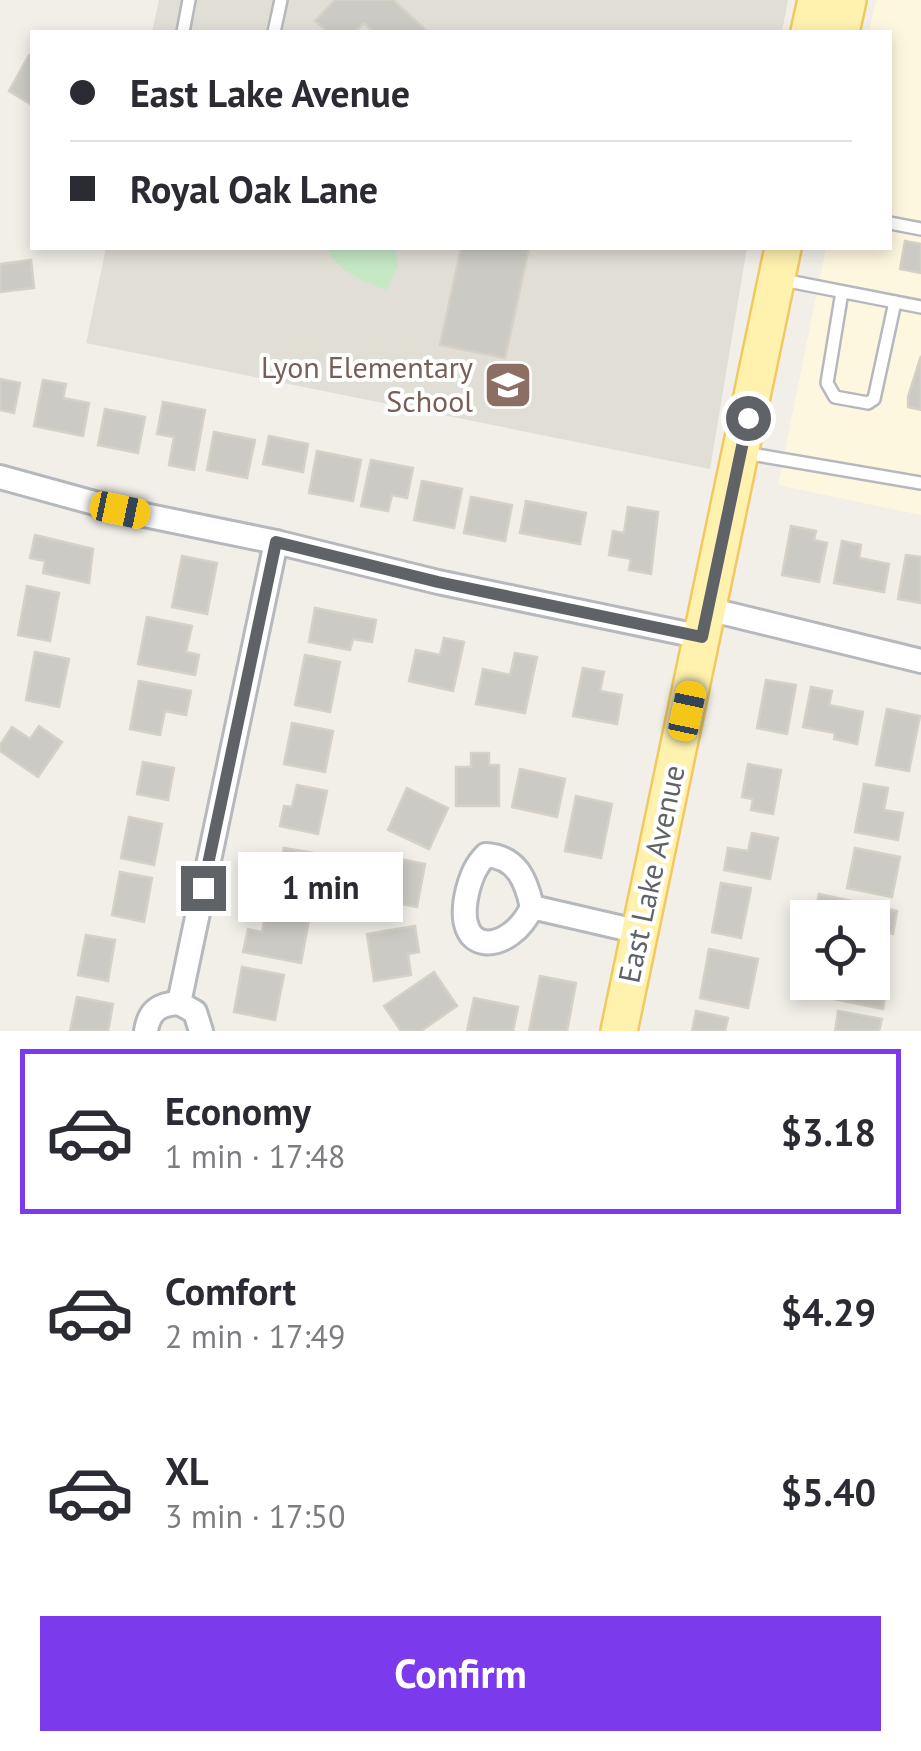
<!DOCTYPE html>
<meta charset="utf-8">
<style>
:root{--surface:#fff;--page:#f2f2f3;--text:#2b2b33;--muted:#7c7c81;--line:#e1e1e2;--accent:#7c3aed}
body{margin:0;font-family:"PT Sans",sans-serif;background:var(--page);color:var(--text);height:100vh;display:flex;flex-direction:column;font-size:38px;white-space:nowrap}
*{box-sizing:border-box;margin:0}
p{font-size:32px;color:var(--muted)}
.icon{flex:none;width:55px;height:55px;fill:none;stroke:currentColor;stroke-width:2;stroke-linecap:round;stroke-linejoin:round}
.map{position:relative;height:1031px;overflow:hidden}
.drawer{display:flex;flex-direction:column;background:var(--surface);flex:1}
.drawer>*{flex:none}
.hud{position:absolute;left:30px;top:30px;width:862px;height:220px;border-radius:0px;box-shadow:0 5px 15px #0003;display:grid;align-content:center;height:220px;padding:0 40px;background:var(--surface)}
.tools{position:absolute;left:790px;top:900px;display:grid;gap:20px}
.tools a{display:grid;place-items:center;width:100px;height:100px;border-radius:0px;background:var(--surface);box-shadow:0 5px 15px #0003;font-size:50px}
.end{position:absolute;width:45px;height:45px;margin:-22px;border:12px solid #5f6368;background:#fff;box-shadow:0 0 0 5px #fff}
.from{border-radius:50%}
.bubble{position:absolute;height:70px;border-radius:0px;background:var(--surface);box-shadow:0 5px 15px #0003;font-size:32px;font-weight:700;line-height:70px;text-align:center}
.car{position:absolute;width:30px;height:60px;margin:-30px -15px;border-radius:12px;box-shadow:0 0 8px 2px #0007;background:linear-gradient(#f5c518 24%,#345 0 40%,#f5c518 0 76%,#345 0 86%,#f5c518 0)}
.hud b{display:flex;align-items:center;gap:35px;height:95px;font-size:38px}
.hud b+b{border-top:2px solid var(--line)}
.hud i{width:25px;height:25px;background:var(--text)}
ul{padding:18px 0 0;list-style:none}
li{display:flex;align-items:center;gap:30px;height:165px;margin:0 20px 15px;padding:0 20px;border:5px solid transparent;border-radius:0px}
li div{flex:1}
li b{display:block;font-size:38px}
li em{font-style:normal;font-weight:700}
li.current{border-color:var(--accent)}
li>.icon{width:90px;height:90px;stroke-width:1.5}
.cta{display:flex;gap:20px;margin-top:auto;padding:20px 40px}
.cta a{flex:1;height:115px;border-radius:0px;background:var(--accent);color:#fff;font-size:40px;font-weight:700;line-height:115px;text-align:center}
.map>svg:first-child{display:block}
.commercial{fill:#fef7e0}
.education{fill:#e1ded6}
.green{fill:#c5e8c5}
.building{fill:#cccac5;stroke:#d6d1c6;stroke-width:2.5}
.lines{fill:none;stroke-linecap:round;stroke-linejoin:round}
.lane-casing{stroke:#b5b8bc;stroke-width:16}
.street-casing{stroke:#b5b8bc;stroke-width:28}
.primary-casing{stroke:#f2c960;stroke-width:40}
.lane{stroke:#fff;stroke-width:11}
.street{stroke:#fff;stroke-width:22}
.primary{stroke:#fff2af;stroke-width:35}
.route{stroke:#5f6368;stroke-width:12}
.labels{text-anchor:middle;stroke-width:8;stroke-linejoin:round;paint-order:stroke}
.education-label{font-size:30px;fill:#785e54;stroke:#fff;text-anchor:end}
.street-label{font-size:30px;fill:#5f6368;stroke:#fff}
</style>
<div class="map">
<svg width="921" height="1031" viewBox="0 0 921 1031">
<rect width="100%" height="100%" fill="#f1efe8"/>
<polygon class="commercial" points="876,0 921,0 921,515 778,485 826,248 890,248 890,32 869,32"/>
<g class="education">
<polygon points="159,0 788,0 782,32 152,32"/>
<polygon points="106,248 747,248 710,469 86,343"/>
</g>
<path class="green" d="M327,248h69l2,18 -12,24c-24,-10 -48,-17 -59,-42z"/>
<g class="building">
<polygon points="335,0 393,0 428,32 374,32 364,23 354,32 328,32 315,21"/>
<polygon points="29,55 32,57 32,105 9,91"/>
<polygon points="905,241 921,244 921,273 900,269"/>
<polygon points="461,248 529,248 505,358 440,345"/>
<polygon points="31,260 34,288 0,292 0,264"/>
<polygon points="921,356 921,410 908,407 908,397"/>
<polygon points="0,379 20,383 14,413 0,410"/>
<polygon points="43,380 66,384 63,398 89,403 83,436 34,426"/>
<polygon points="163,402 205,410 194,470 169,465 174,437 157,434"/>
<polygon points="105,409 145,417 138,453 98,445"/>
<polygon points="214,432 255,440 247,478 207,470"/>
<polygon points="269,436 308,444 303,472 263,464"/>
<polygon points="317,451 361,460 353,501 309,493"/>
<polygon points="371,460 413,468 407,498 392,495 388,511 361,506"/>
<polygon points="422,481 462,489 454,528 414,520"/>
<polygon points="471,497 512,505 505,541 464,533"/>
<polygon points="526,501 586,513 580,544 520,533"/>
<polygon points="628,507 658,512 651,574 629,570 631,559 609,555 613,531 624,533"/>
<polygon points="791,526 816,531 814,540 827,543 819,582 782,575"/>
<polygon points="35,535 93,549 89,583 43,573 45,561 30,558"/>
<polygon points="842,541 861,545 859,558 889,564 884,592 834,583"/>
<polygon points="906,555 921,557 921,603 898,599"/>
<polygon points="182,556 217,563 207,614 172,607"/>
<polygon points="27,586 59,593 50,641 18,635"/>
<polygon points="315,608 376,620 372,642 353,639 350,650 309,642"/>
<polygon points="147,617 192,626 186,652 199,655 195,675 138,664"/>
<polygon points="444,638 464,642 453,691 409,681 416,650 440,655"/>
<polygon points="35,652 69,659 59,707 26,700"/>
<polygon points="515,653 537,657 525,713 476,704 483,669 510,675"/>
<polygon points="305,655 340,662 330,712 295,705"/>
<polygon points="583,668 604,672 600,691 622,695 617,724 573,716"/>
<polygon points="766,680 796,685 787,734 757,728"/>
<polygon points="139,681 191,691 186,715 165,711 160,735 130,729"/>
<polygon points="811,687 832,691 829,705 863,712 857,744 834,739 835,733 803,727"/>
<polygon points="887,709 920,716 909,771 876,765"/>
<polygon points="292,723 333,731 325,772 284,764"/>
<polygon points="39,726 62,742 38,777 0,751 0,745 12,727 30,739"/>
<polygon points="471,753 489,753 489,765 499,765 499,806 456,806 456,767 471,767"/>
<polygon points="143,762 174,768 168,800 137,794"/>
<polygon points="748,764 781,770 773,814 751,810 753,799 742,797"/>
<polygon points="520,769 565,779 557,817 512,807"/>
<polygon points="864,784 888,788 884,810 903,813 898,840 855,832"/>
<polygon points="297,785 327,791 318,834 280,826 284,806 292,807"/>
<polygon points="407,788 448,808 429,849 388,830"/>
<polygon points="576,796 612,804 601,858 565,851"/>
<polygon points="129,817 162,824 154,865 121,858"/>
<polygon points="752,833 778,838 770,879 724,870 728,848 748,851"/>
<polygon points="284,848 314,853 306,896 257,887 263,859 281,863"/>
<polygon points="855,848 900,857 892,897 847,888"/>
<polygon points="385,856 425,864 417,907 376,899"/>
<polygon points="120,872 152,878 144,922 112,915"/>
<polygon points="721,883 751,888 741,938 712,932"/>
<polygon points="819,894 897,911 893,934 873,930 872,934 872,918 827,918 829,909 816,907"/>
<polygon points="267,907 310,915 301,963 243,952 248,929 262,932"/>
<polygon points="415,926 419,952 408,954 411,975 374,981 367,934"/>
<polygon points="86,935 115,940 108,981 78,975"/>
<polygon points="709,949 758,959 748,1008 700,998"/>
<polygon points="242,967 284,975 275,1020 234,1012"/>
<polygon points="434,972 457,1006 421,1031 401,1031 384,1006"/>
<polygon points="540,976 576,983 567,1031 529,1031"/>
<polygon points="832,982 871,982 887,986 883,1009 829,998"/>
<polygon points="77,997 113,1004 108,1031 70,1031"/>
<polygon points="474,998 518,1007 513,1031 467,1031"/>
<polygon points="696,1011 728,1018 725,1031 692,1031"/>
<polygon points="838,1011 882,1019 879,1031 835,1031"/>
</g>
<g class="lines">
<g class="lane-casing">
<g id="lane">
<polyline points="183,32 189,0"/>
<polyline points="274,32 281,0"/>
<polyline points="890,223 921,229"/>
<polyline points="783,280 921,307"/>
<polyline points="842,292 827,383 835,397 868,403 874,399 895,302"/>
<polyline points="745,453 921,483"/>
</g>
</g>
<g class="street-casing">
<g id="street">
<polyline points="0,477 120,510 276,542 438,582 702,637"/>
<polyline points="708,609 921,661"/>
<path d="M486,855c31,2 40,25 46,52 -21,47 -82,53 -64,-18 4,-14 8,-24 18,-34z"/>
<polyline points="532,907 640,932"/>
<polyline points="179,1003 276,542"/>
<path d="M146,1031c3,-20 13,-27 33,-28l16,9 6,19"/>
</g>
</g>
<g class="primary-casing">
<g id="primary">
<polyline points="809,32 816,0"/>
<polyline points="841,32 848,0"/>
<polyline points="619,1031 783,248"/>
</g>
</g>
<use href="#lane" class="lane"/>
<use href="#street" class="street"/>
<use href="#primary" class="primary"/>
</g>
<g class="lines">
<polyline class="route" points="203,888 276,542 438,582 702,637 748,418"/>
</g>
<defs>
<g id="school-square" transform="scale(2.5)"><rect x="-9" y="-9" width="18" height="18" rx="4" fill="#8d6e63" stroke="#fff"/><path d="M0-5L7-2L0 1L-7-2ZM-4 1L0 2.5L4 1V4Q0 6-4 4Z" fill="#fff"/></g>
</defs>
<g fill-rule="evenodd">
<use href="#school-square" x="508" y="385"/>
</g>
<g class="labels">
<g class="education-label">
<text x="473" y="378">Lyon Elementary<tspan x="473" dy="34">School</tspan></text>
</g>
<g class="street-label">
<text transform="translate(652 874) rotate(-78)" y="10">East Lake Avenue</text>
</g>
</g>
</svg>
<div class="tools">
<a><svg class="icon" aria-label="locate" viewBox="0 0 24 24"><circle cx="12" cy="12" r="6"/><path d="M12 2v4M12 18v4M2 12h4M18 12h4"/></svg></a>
</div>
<i class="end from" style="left:748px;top:418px"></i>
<i class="end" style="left:203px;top:888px"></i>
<div class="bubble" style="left:238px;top:852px;width:165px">1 min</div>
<i class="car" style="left:120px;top:510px;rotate:102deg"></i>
<i class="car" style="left:687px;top:711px;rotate:12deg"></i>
<div class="hud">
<b><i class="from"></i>East Lake Avenue</b>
<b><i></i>Royal Oak Lane</b>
</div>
</div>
<section class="drawer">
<ul>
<li class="current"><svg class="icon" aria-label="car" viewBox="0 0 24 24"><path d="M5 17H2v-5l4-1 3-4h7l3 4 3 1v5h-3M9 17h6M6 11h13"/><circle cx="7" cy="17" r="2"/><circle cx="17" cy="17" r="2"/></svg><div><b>Economy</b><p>1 min · 17:48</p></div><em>$3.18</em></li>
<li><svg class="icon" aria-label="car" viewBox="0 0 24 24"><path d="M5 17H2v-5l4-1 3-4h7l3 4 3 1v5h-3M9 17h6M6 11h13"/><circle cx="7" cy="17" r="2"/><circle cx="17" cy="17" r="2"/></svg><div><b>Comfort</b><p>2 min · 17:49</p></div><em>$4.29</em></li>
<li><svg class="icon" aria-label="car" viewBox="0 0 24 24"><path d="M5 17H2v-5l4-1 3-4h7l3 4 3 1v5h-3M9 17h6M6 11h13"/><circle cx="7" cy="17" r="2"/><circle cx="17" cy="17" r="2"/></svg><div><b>XL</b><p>3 min · 17:50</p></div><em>$5.40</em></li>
</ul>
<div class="cta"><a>Confirm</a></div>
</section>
